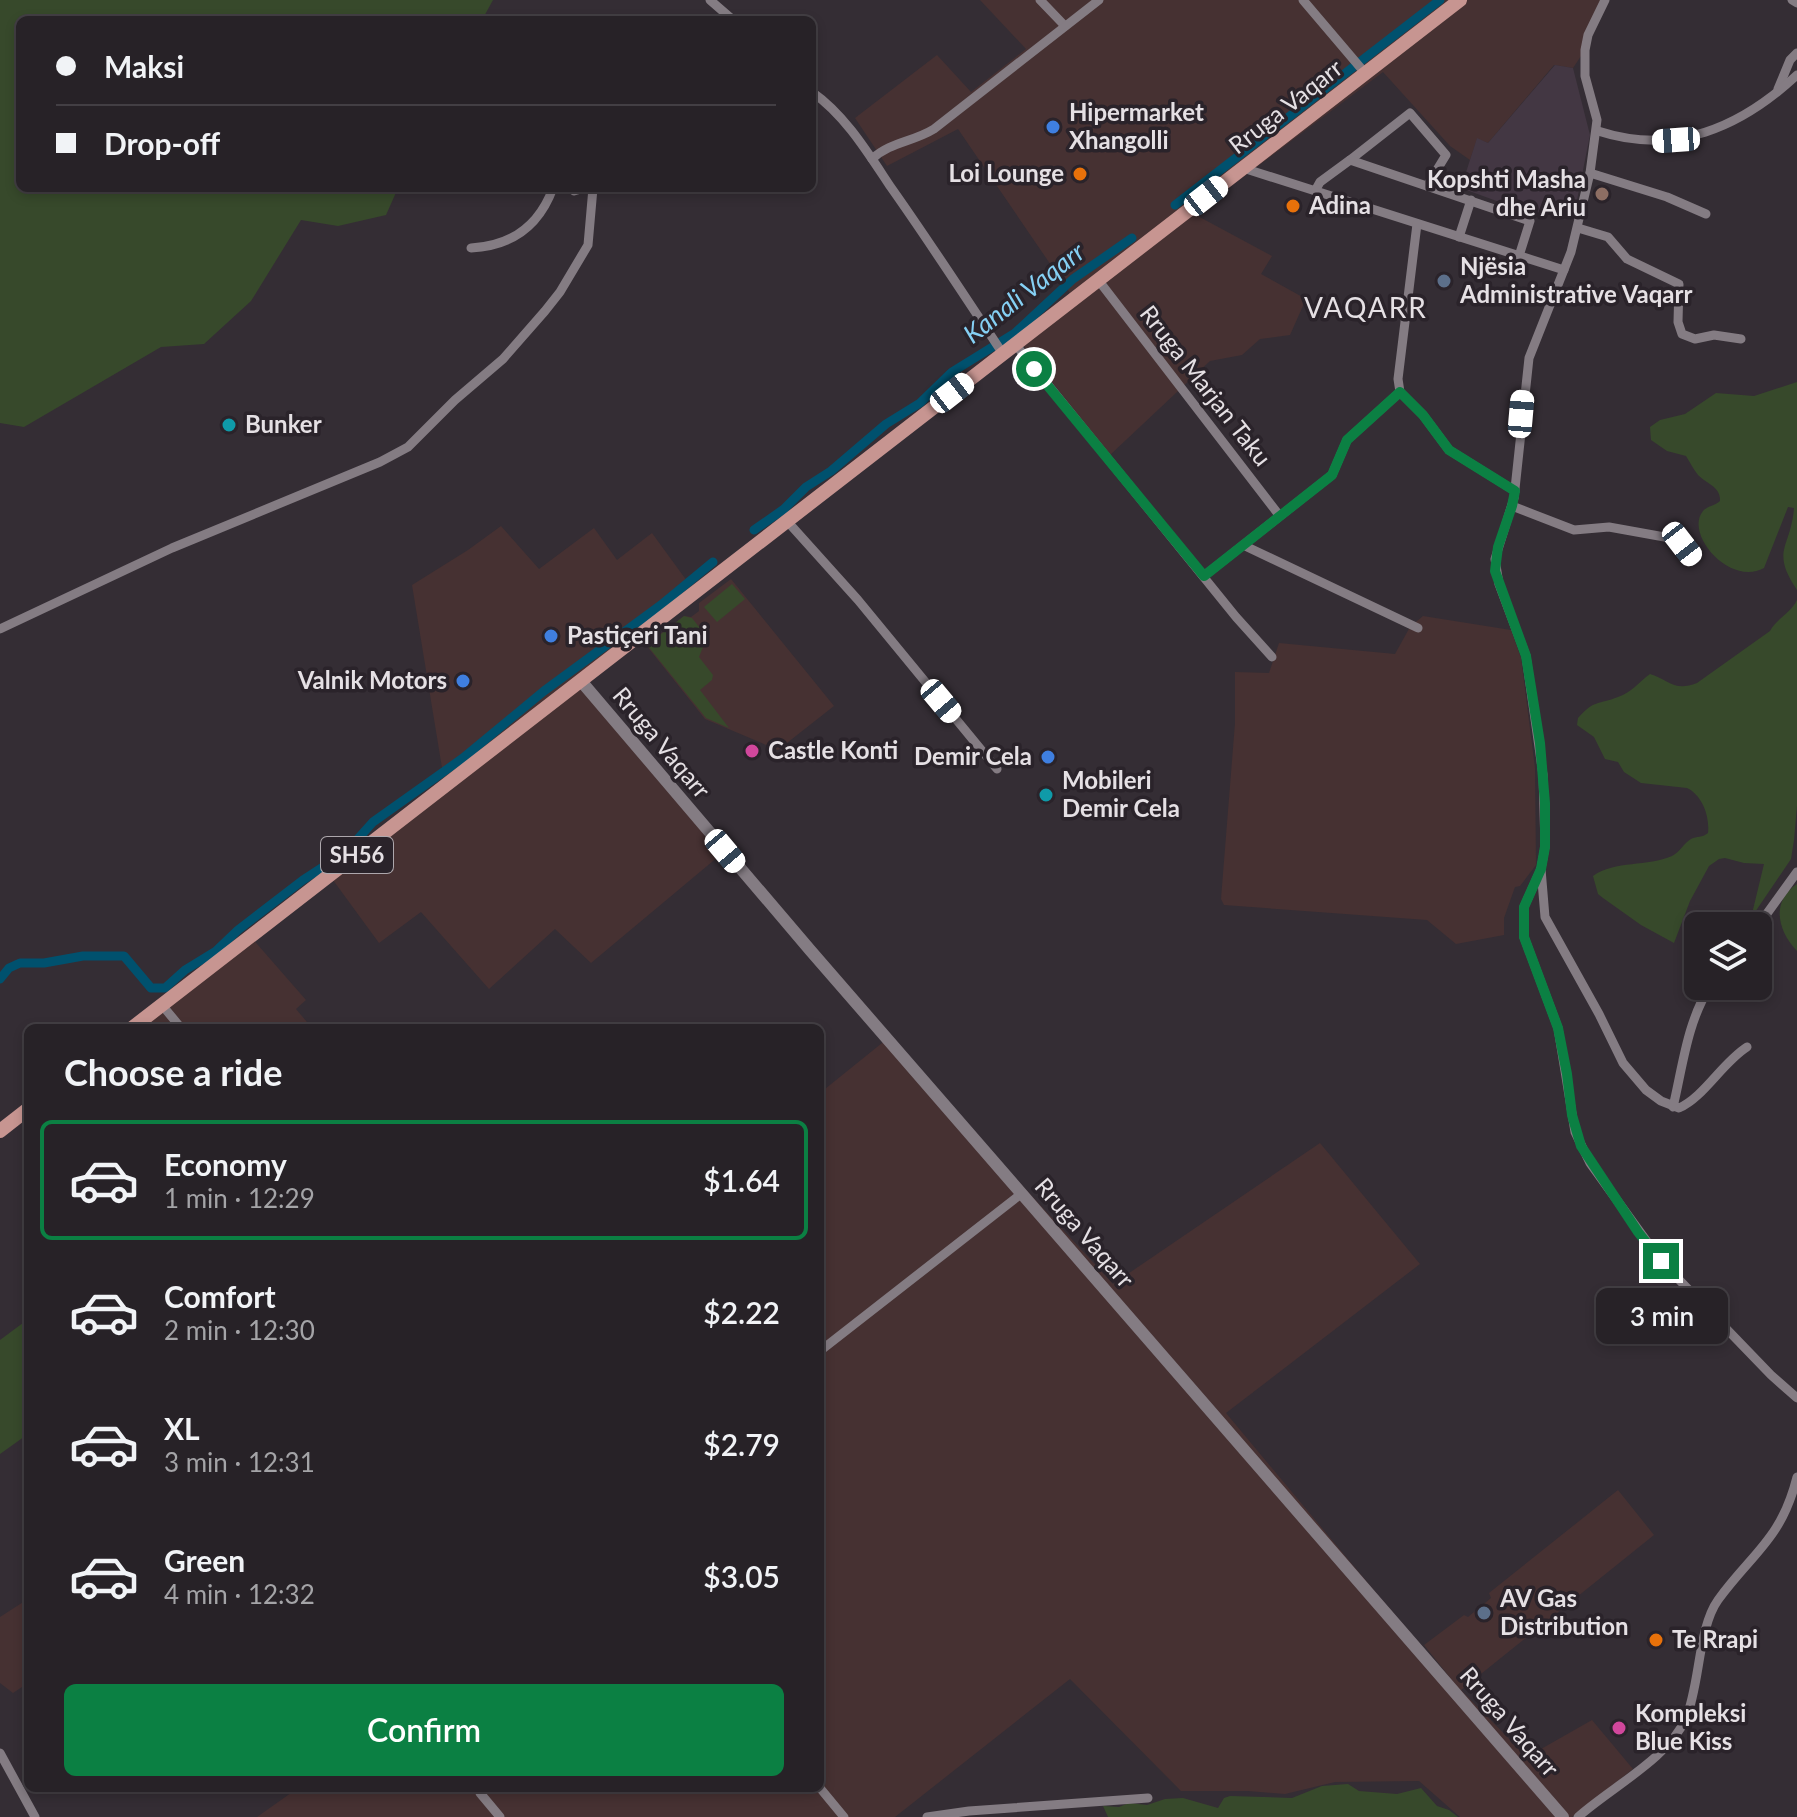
<!DOCTYPE html>
<meta charset="utf-8">
<style>
:root{--surface:#272227;--page:#2f2a2f;--text:#f1f3f6;--muted:#a4a4a7;--line:#433f44;--accent:#0b8043}
body{margin:0;font-family:Lato,sans-serif;background:var(--page);color:var(--text);height:100vh;display:flex;flex-direction:column;font-size:30px;white-space:nowrap}
*{box-sizing:border-box;margin:0}
p{font-size:26px;color:var(--muted)}
.icon{flex:none;width:44px;height:44px;fill:none;stroke:currentColor;stroke-width:2;stroke-linecap:round;stroke-linejoin:round}
.map{position:relative;flex:1;overflow:hidden}
.sheet{position:absolute;left:24px;top:1024px;width:800px;height:768px;display:flex;flex-direction:column;background:var(--surface);border-radius:12px;box-shadow:0 4px 12px #0003,0 0 0 2px var(--line)}
.sheet>*{flex:none}
.hud{position:absolute;left:16px;top:16px;width:800px;height:176px;border-radius:12px;box-shadow:0 4px 12px #0003,0 0 0 2px var(--line);display:grid;align-content:center;height:176px;padding:0 40px;background:var(--surface)}
.buttons{position:absolute;left:1684px;top:912px;display:grid;gap:16px}
.buttons a{display:grid;place-items:center;width:88px;height:88px;border-radius:12px;background:var(--surface);box-shadow:0 4px 12px #0003,0 0 0 2px var(--line);font-size:40px}
.end{position:absolute;width:36px;height:36px;margin:-18px;border:10px solid #0b8043;background:#fff;box-shadow:0 0 0 4px #fff}
.from{border-radius:50%}
.bubble{position:absolute;height:56px;border-radius:12px;background:var(--surface);box-shadow:0 4px 12px #0003,0 0 0 2px var(--line);font-size:26px;font-weight:600;line-height:56px;text-align:center}
.car{position:absolute;width:24px;height:48px;margin:-24px -12px;border-radius:10px;box-shadow:0 0 6px 2px #0007;background:linear-gradient(#fff 24%,#345 0 40%,#fff 0 76%,#345 0 86%,#fff 0)}
.hud b{display:flex;align-items:center;gap:28px;height:76px;font-size:30px}
.hud b+b{border-top:2px solid var(--line)}
.hud i{width:20px;height:20px;background:var(--text)}
ul{padding:0;list-style:none}
li{display:flex;align-items:center;gap:24px;height:120px;margin:0 16px 12px;padding:0 24px;border:4px solid transparent;border-radius:12px}
li div{flex:1}
li b{display:block;font-size:30px}
li em{font-style:normal;font-weight:600}
li.current{border-color:var(--accent)}
li>.icon{width:72px;height:72px;stroke-width:1.5}
h2{padding:0 40px;font-size:36px;line-height:96px}
.cta{display:flex;gap:16px;margin-top:auto;padding:16px 40px}
.cta a{flex:1;height:92px;border-radius:12px;background:var(--accent);color:#fff;font-size:32px;font-weight:600;line-height:92px;text-align:center}
.map>svg:first-child{display:block}
.commercial{fill:#463132}
.built{fill:#433743}
.green{fill:#37492b}
.lines{fill:none;stroke-linecap:round;stroke-linejoin:round}
.canal{stroke:#00516e;stroke-width:9}
.minor{stroke:#847c83;stroke-width:9}
.secondary{stroke:#847c83;stroke-width:12}
.primary{stroke:#c79591;stroke-width:14}
.route{stroke:#0b8043;stroke-width:10}
.shop-dot{fill:#3f7fe0;stroke:#2a232a;stroke-width:3}
.food-dot{fill:#e8710a;stroke:#2a232a;stroke-width:3}
.education-dot{fill:#8d6e63;stroke:#2a232a;stroke-width:3}
.service-dot{fill:#5c6f8a;stroke:#2a232a;stroke-width:3}
.culture-dot{fill:#0f9aa8;stroke:#2a232a;stroke-width:3}
.hotel-dot{fill:#d1479c;stroke:#2a232a;stroke-width:3}
.labels{text-anchor:middle;stroke-width:7;stroke-linejoin:round;paint-order:stroke}
.shield{fill:#2a232a;stroke:#ada7ac;stroke-width:2}
.shield-label{font-size:22px;font-weight:bold;fill:#e5e0e4}
.street-label{font-size:24px;fill:#e5e0e4;stroke:#2a232a}
.poi-label{font-size:24px;font-weight:bold;fill:#e5e0e4;stroke:#2a232a;text-anchor:start}
.water-label{font-size:26px;font-style:italic;fill:#85d0f4;stroke:#2a232a}
.quarter-label{font-size:28px;letter-spacing:2px;fill:#e5e0e4;stroke:#2a232a}
</style>
<div class="map">
<svg width="1797" height="1817" viewBox="0 0 1797 1817">
<rect width="100%" height="100%" fill="#342d34"/>
<g class="commercial">
<polygon points="980,0 1605,0 1585,50 1573,68 1554,65 1488,143 1477,139 1470,160 1450,146 1383,72 1194,214 1272,256 1261,274 1306,299 1290,335 1260,339 1242,355 1210,361 1110,455 1022,344 1070,293 958,129 887,166 855,118 937,55 971,92 1026,49"/>
<polygon points="501,526 539,569 594,528 617,560 652,533 695,592 581,681 725,851 591,963 555,929 489,989 421,912 379,943 330,876 445,786 412,585 468,550"/>
<polygon points="731,579 834,706 778,750 705,719 646,645 684,616 691,617 699,611 699,603"/>
<polygon points="1423,616 1511,630 1521,658 1535,768 1536,865 1520,886 1515,887 1504,918 1504,935 1456,944 1427,920 1224,905 1221,899 1235,723 1235,672 1269,673 1279,643 1395,654 1410,627"/>
<polygon points="251,937 306,1000 296,1009 312,1028 133,1028"/>
<polygon points="887,1039 1113,1284 1320,1143 1420,1264 1226,1413 1377,1594 1456,1685 1424,1645 1464,1615 1468,1617 1491,1598 1489,1593 1618,1490 1654,1535 1461,1690 1527,1757 1592,1720 1633,1769 1572,1817 1460,1817 1419,1781 1335,1782 1285,1794 1248,1791 1181,1791 1070,1679 895,1817 257,1817 298,1788 820,1788 820,1093"/>
<polygon points="28,1599 28,1683 13,1693 0,1683 0,1617"/>
</g>
<polygon class="built" points="1555,65 1573,68 1590,135 1576,205 1540,217 1461,188 1477,138 1488,143"/>
<g class="green">
<polygon points="0,0 493,0 482,20 20,20 20,188 398,188 386,215 338,226 301,220 251,301 204,344 161,347 24,427 0,423"/>
<path d="M1797,382v208c-27,-40 -6,-42 -3,-82l-6,-1 -24,61c-34,19 -80,-34 -61,-57 4,-5 12,-5 17,-10 1,-14 -13,-17 -22,-26 -5,-6 -8,-13 -12,-19l-19,-5 -16,-11 -1,-13 10,-7 25,-6 31,-21 38,3z"/>
<polygon points="732,584 745,599 717,622 704,607"/>
<path d="M1797,600v206l-3,34 -3,19 -40,59 13,-54 -20,-1 -19,-5 -6,1 -10,7 -19,35 -16,42 -33,-18 -38,-27 -5,-4 -5,-18c22,-16 55,-9 79,-20 8,-4 12,-13 19,-17 6,-3 11,-1 17,-6 2,-17 -6,-38 -21,-45l-46,-5 -17,-11 -6,-10 -13,-3 -11,-22 -17,-12 1,-7c17,-19 20,-13 40,-21 14,-5 21,-15 32,-23 19,6 24,18 47,9l73,-52c7,-13 21,-18 27,-31z"/>
<polygon points="684,616 692,618 707,637 699,657 713,675 712,680 700,690 729,728 706,718 647,645"/>
<path d="M1797,884v67c-20,-21 -26,-50 0,-67z"/>
<polygon points="27,1320 28,1434 0,1454 0,1340"/>
<polygon points="1348,1784 1359,1791 1397,1794 1421,1788 1437,1806 1449,1810 1458,1817 1108,1817 1103,1806 1119,1807 1129,1803 1147,1805 1165,1799 1183,1798 1218,1808 1224,1798 1230,1796 1292,1798 1322,1786"/>
</g>
<g class="lines">
<g class="canal">
<polyline points="1175,205 1440,0"/>
<polyline points="754,530 784,509 806,487 831,471 886,424 920,403 952,372 1015,333 1073,279 1132,238"/>
<polyline points="0,979 9,968 20,963 44,963 83,956 124,956 151,988 165,988 185,970 216,951 238,930 303,880 346,852 373,822 463,758 544,691 661,605 713,562"/>
</g>
<g class="minor">
<polyline points="710,0 733,20"/>
<polyline points="1040,0 1065,26"/>
<polyline points="1303,0 1365,73"/>
<polyline points="1605,0 1588,35 1585,50 1585,76 1597,120 1590,173 1571,252 1529,358 1514,498 1495,559 1499,584 1526,656 1543,775 1545,847 1541,869 1524,907 1524,937 1558,1028 1575,1132 1590,1163 1661,1261 1771,1375 1797,1398"/>
<polyline points="1792,0 1797,3"/>
<polyline points="1778,89 1790,60 1797,53"/>
<path d="M812,92c33,23 56,61 78,94 39,55 76,112 113,168"/>
<path d="M1598,131c77,25 142,-3 199,-56"/>
<path d="M872,159c18,-17 41,-17 62,-30l165,-129"/>
<polyline points="1350,160 1410,113 1446,155 1427,186"/>
<polyline points="1243,168 1564,270"/>
<polyline points="1590,173 1667,197 1706,214"/>
<polyline points="570,188 574,191 584,188"/>
<polyline points="1315,191 1320,182 1350,160 1530,221 1519,256"/>
<polyline points="1417,224 1398,379 1400,392 1423,415 1449,450 1515,491"/>
<polyline points="1578,228 1608,237 1627,259 1679,284 1678,322 1682,334 1695,339 1714,335 1741,339"/>
<polyline points="1459,237 1471,200"/>
<path d="M471,248c40,-2 68,-22 82,-60"/>
<polyline points="1099,281 1279,515"/>
<polyline points="1015,344 1236,617 1272,657"/>
<polyline points="1512,506 1574,530 1609,527 1670,538 1682,544 1693,558"/>
<polyline points="787,521 858,600 997,769"/>
<polyline points="1243,545 1418,628"/>
<polyline points="1204,576 1332,475 1347,440 1400,392"/>
<polyline points="0,629 172,548 380,462 408,447 455,400 503,359 545,311 560,292 588,245 593,188"/>
<path d="M1541,869l4,48 54,97 24,49 23,27 15,11 18,7c25,-11 43,-45 68,-61"/>
<polyline points="1758,926 1797,872"/>
<polyline points="162,1005 181,1028"/>
<path d="M1673,1107c10,-42 14,-84 37,-121"/>
<polyline points="820,1351 1021,1194"/>
<polyline points="0,1753 35,1817"/>
<polyline points="820,1788 844,1817"/>
<polyline points="480,1793 500,1817"/>
<polyline points="927,1817 969,1811 1148,1798"/>
<path d="M1578,1817c32,-29 91,-59 108,-99 14,-33 12,-90 32,-118 35,-48 63,-60 79,-123"/>
</g>
<polyline class="secondary" points="581,681 810,950 1563,1817"/>
<g class="primary">
<polyline points="132,1028 1460,0"/>
<polyline points="0,1131 28,1109"/>
</g>
</g>
<g class="lines">
<polyline class="route" points="1034,369 1204,576 1332,475 1347,440 1400,392 1423,415 1449,450 1515,491 1512,506 1498,547 1495,571 1526,656 1540,743 1545,803 1545,847 1541,869 1524,907 1524,937 1558,1028 1567,1074 1572,1115 1581,1146 1638,1232 1661,1261"/>
</g>
<g class="shop-dot">
<circle cx="1053" cy="127" r="8"/>
<circle cx="551" cy="636" r="8"/>
<circle cx="463" cy="681" r="8"/>
<circle cx="1048" cy="757" r="8"/>
</g>
<g class="food-dot">
<circle cx="1080" cy="174" r="8"/>
<circle cx="1293" cy="206" r="8"/>
<circle cx="1656" cy="1640" r="8"/>
</g>
<circle class="education-dot" cx="1602" cy="194" r="8"/>
<g class="service-dot">
<circle cx="1444" cy="281" r="8"/>
<circle cx="1484" cy="1613" r="8"/>
</g>
<g class="culture-dot">
<circle cx="229" cy="425" r="8"/>
<circle cx="1046" cy="795" r="8"/>
</g>
<g class="hotel-dot">
<circle cx="752" cy="751" r="8"/>
<circle cx="1619" cy="1728" r="8"/>
</g>
<g class="labels">
<rect class="shield" x="321" y="837" width="72" height="36" rx="6"/>
<g class="shield-label">
<text x="357" y="863">SH56</text>
</g>
<g class="street-label">
<text transform="translate(1286 107) rotate(-38)" y="8">Rruga Vaqarr</text>
<text transform="translate(1205 386) rotate(52)" y="8">Rruga Marjan Taku</text>
<text transform="translate(661 743) rotate(50)" y="8">Rruga Vaqarr</text>
<text transform="translate(1084 1233) rotate(49)" y="8">Rruga Vaqarr</text>
<text transform="translate(1509 1722) rotate(49)" y="8">Rruga Vaqarr</text>
</g>
<g class="poi-label">
<text x="1069" y="121">Hipermarket<tspan x="1069" dy="28">Xhangolli</tspan></text>
<text x="1064" y="182" text-anchor="end">Loi Lounge</text>
<text x="1586" y="188" text-anchor="end">Kopshti Masha<tspan x="1586" dy="28">dhe Ariu</tspan></text>
<text x="1309" y="214">Adina</text>
<text x="1460" y="275">Njësia<tspan x="1460" dy="28">Administrative Vaqarr</tspan></text>
<text x="245" y="433">Bunker</text>
<text x="567" y="644">Pastiçeri Tani</text>
<text x="447" y="689" text-anchor="end">Valnik Motors</text>
<text x="768" y="759">Castle Konti</text>
<text x="1032" y="765" text-anchor="end">Demir Cela</text>
<text x="1062" y="789">Mobileri<tspan x="1062" dy="28">Demir Cela</tspan></text>
<text x="1500" y="1607">AV Gas<tspan x="1500" dy="28">Distribution</tspan></text>
<text x="1672" y="1648">Te Rrapi</text>
<text x="1635" y="1722">Kompleksi<tspan x="1635" dy="28">Blue Kiss</tspan></text>
</g>
<g class="water-label">
<text transform="translate(1024 293) rotate(-38)" y="9">Kanali Vaqarr</text>
</g>
<g class="quarter-label">
<text x="1366" y="318">VAQARR</text>
</g>
</g>
</svg>
<div class="buttons">
<a><svg class="icon" aria-label="layers" viewBox="0 0 24 24"><path d="M12 4l9 5-9 5-9-5zM3 14l9 5 9-5"/></svg></a>
</div>
<i class="end from" style="left:1034px;top:369px"></i>
<i class="end" style="left:1661px;top:1261px"></i>
<div class="bubble" style="left:1596px;top:1288px;width:132px">3 min</div>
<i class="car" style="left:1676px;top:140px;rotate:266deg"></i>
<i class="car" style="left:1206px;top:196px;rotate:52deg"></i>
<i class="car" style="left:952px;top:393px;rotate:52deg"></i>
<i class="car" style="left:1521px;top:414px;rotate:5deg"></i>
<i class="car" style="left:1682px;top:544px;rotate:142deg"></i>
<i class="car" style="left:941px;top:701px;rotate:140deg"></i>
<i class="car" style="left:725px;top:851px;rotate:140deg"></i>
<div class="hud">
<b><i class="from"></i>Maksi</b>
<b><i></i>Drop-off</b>
</div>
<section class="sheet">
<h2>Choose a ride</h2>
<ul>
<li class="current"><svg class="icon" aria-label="car" viewBox="0 0 24 24"><path d="M5 17H2v-5l4-1 3-4h7l3 4 3 1v5h-3M9 17h6M6 11h13"/><circle cx="7" cy="17" r="2"/><circle cx="17" cy="17" r="2"/></svg><div><b>Economy</b><p>1 min · 12:29</p></div><em>$1.64</em></li>
<li><svg class="icon" aria-label="car" viewBox="0 0 24 24"><path d="M5 17H2v-5l4-1 3-4h7l3 4 3 1v5h-3M9 17h6M6 11h13"/><circle cx="7" cy="17" r="2"/><circle cx="17" cy="17" r="2"/></svg><div><b>Comfort</b><p>2 min · 12:30</p></div><em>$2.22</em></li>
<li><svg class="icon" aria-label="car" viewBox="0 0 24 24"><path d="M5 17H2v-5l4-1 3-4h7l3 4 3 1v5h-3M9 17h6M6 11h13"/><circle cx="7" cy="17" r="2"/><circle cx="17" cy="17" r="2"/></svg><div><b>XL</b><p>3 min · 12:31</p></div><em>$2.79</em></li>
<li><svg class="icon" aria-label="car" viewBox="0 0 24 24"><path d="M5 17H2v-5l4-1 3-4h7l3 4 3 1v5h-3M9 17h6M6 11h13"/><circle cx="7" cy="17" r="2"/><circle cx="17" cy="17" r="2"/></svg><div><b>Green</b><p>4 min · 12:32</p></div><em>$3.05</em></li>
</ul>
<div class="cta"><a>Confirm</a></div>
</section>
</div>
